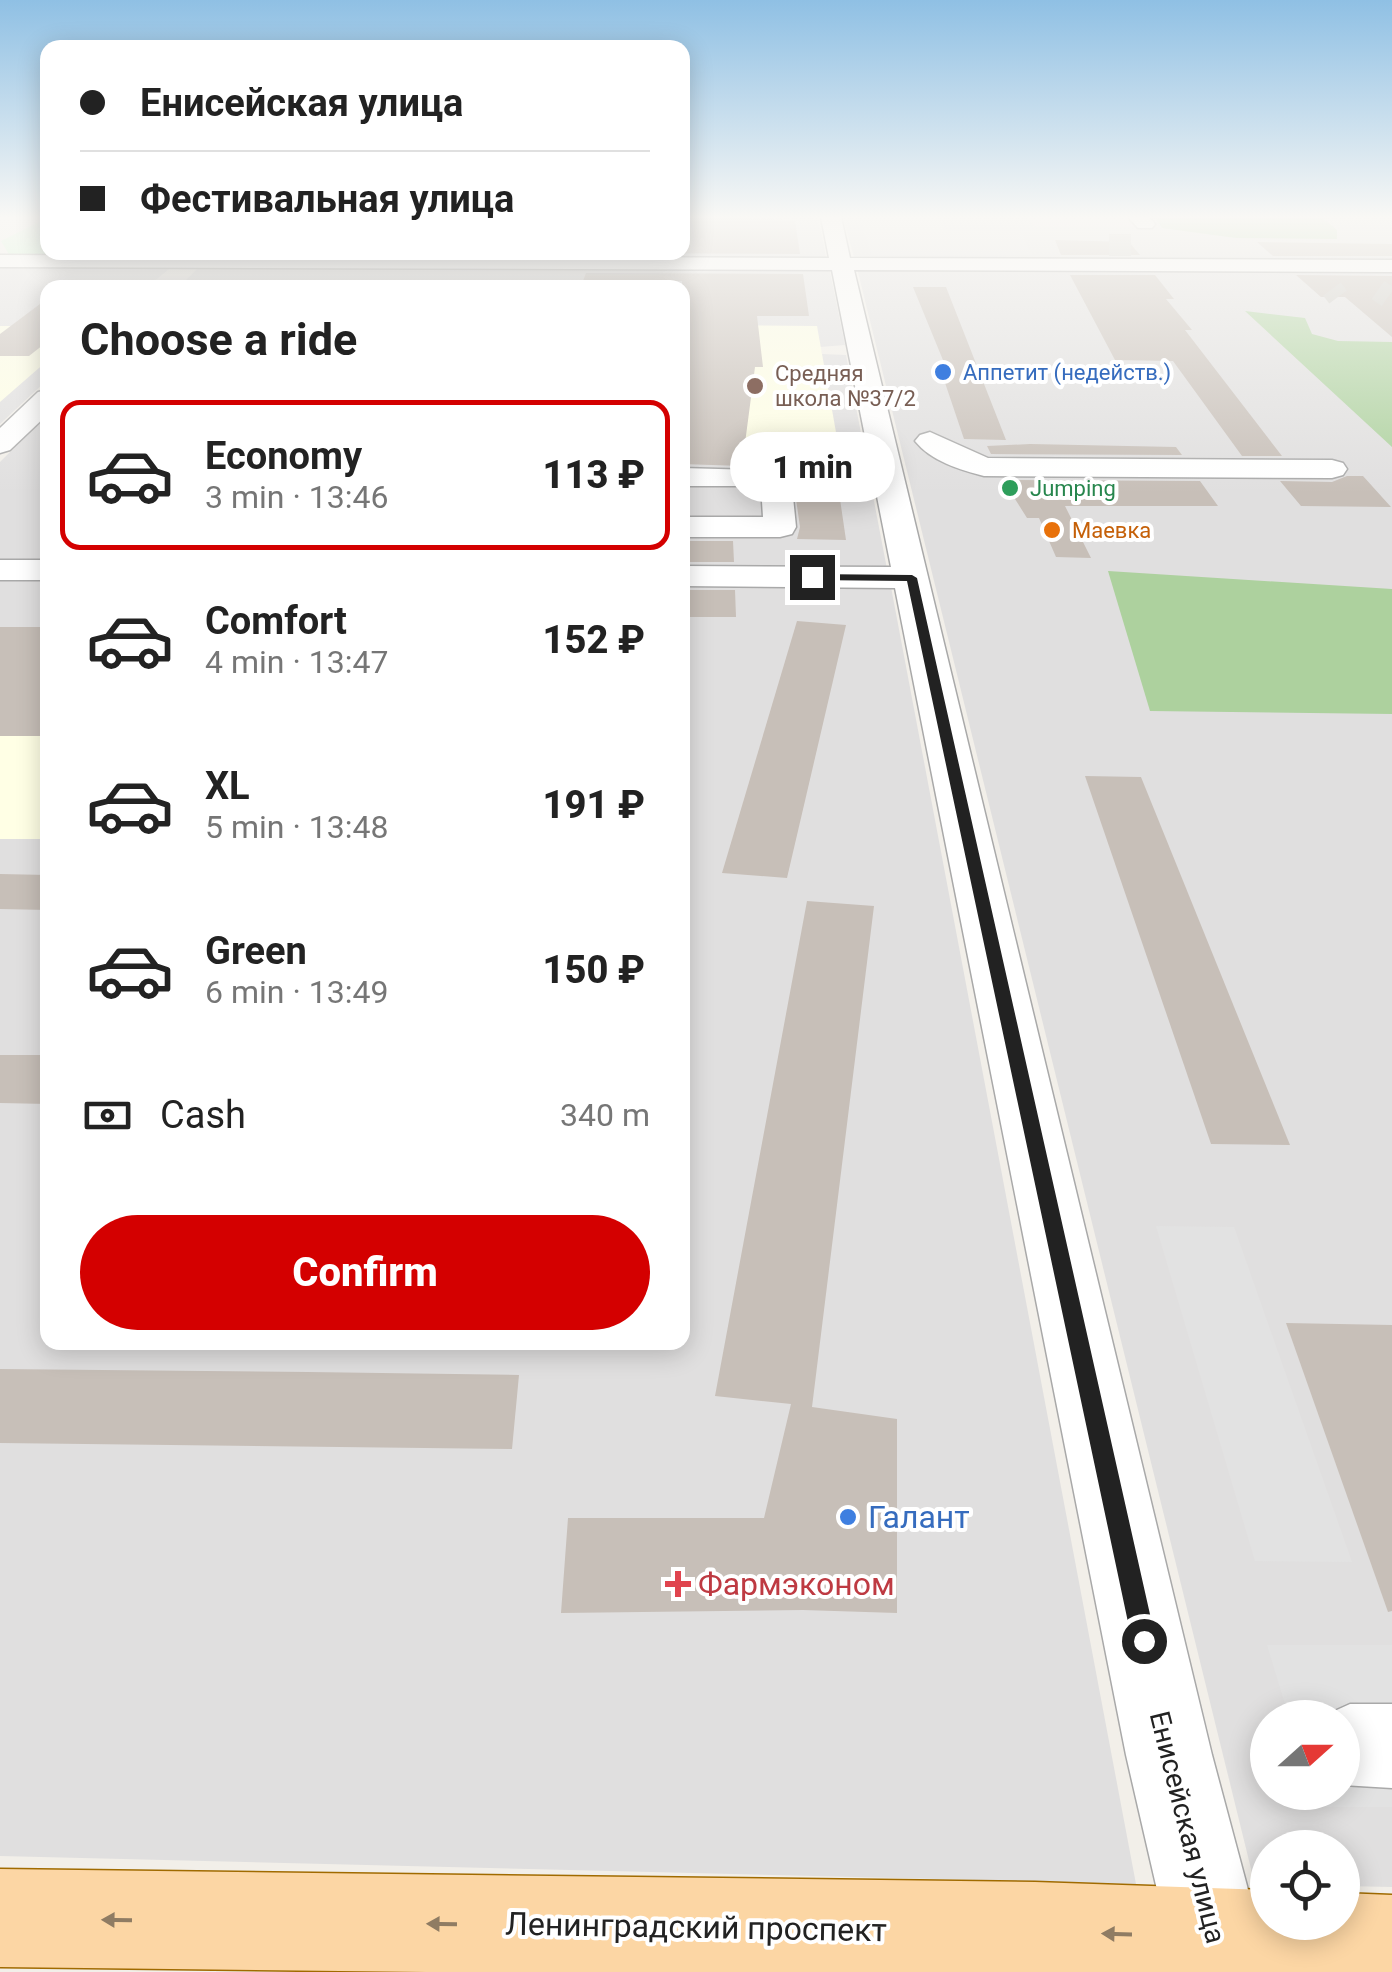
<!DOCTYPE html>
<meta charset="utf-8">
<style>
:root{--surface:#fff;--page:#f6f6f6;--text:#222;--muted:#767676;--line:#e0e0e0;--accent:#d40000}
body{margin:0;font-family:Roboto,sans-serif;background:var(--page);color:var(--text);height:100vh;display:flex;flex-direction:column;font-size:38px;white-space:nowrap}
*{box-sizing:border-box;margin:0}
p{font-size:32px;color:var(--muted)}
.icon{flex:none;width:55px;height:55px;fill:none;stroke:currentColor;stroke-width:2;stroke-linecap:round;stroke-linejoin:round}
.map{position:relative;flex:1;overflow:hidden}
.details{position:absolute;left:40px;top:280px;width:650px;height:1070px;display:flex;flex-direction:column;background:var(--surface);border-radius:20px;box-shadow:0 5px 25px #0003}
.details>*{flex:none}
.banner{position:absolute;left:40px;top:40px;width:650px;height:220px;border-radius:20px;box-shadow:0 5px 25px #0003;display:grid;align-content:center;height:220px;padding:0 40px;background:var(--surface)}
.needle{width:65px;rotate:69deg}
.buttons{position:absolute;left:1250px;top:1700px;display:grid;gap:20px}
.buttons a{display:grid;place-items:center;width:110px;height:110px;border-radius:50%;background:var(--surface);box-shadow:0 5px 25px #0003;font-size:50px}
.end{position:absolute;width:45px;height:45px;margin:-22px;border:12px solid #222;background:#fff;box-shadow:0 0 0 5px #fff}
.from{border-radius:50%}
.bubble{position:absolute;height:70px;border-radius:35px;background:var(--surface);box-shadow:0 5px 25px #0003;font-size:32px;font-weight:800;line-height:70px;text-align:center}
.banner b{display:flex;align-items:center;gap:35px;height:95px;font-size:38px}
.banner b+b{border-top:2px solid var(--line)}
.banner i{width:25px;height:25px;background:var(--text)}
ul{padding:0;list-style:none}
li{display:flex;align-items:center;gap:30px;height:150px;margin:0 20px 15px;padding:0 20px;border:5px solid transparent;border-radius:20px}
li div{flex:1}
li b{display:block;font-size:38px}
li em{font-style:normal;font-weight:800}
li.current{border-color:var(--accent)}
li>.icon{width:90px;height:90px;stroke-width:1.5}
h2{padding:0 40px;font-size:45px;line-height:120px}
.pay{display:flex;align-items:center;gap:25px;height:110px;padding:0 40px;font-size:38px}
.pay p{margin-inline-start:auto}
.cta{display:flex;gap:20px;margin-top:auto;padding:20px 40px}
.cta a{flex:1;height:115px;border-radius:60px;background:var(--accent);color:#fff;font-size:40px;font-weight:800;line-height:115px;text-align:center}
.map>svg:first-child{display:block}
.residential{fill:#e0dfdf;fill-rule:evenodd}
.industrial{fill:#ebdbe8}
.education{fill:#ffffe5}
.forest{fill:#add19e}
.park{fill:#c8facc}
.parking{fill:#e2e2e2}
.building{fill:#c7bfb8}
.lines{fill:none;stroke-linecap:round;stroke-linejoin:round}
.minor-tunnel{stroke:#c8c6c1;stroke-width:22;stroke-dasharray:22 11;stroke-linecap:butt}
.minor-casing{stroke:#a9a9a9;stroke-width:3}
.major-casing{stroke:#a06b00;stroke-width:3}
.minor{fill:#fff;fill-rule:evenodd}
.major{fill:#fcd6a4;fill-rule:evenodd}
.oneway{fill:#8f7c63}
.route{fill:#222}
.shop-dot{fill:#3f7fe0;stroke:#fff;stroke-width:4}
.education-dot{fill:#8d6e63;stroke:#fff;stroke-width:4}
.leisure-dot{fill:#2e9e5b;stroke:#fff;stroke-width:4}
.food-dot{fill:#e8710a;stroke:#fff;stroke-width:4}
.health-dot{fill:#e0444e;stroke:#fff;stroke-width:4}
.labels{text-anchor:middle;stroke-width:8;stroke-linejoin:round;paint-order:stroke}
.far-shop-label{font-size:22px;fill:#366cbe;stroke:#fff;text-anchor:start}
.far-education-label{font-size:22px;fill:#785e54;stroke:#fff;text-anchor:start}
.far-leisure-label{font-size:22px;fill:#27864d;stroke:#fff;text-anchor:start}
.far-food-label{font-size:22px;fill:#c56008;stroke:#fff;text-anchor:start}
.street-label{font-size:28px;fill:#222;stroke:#fff}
.near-shop-label{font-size:32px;fill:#366cbe;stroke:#fff;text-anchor:start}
.near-health-label{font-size:32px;fill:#be3a42;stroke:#fff;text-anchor:start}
.near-street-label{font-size:32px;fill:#222;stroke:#fff}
</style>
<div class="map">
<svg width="1392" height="1972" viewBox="0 0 1392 1972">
<rect width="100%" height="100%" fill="#f2efe9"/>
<g class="residential">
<polygon points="683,217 818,217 827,261 209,258 215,252 682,252"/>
<polygon points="843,217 1392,217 1392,261 855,261"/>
<polygon points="0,264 174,265 147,287 48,288 47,380 0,424"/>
<polygon points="201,265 829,267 845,345 820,347 822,354 846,355 887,569 683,567 682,288 178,288"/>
<path d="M857,268l535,3v1616l-49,-1 -1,-38h-74l-1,37h-12zM1268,1718h74v74h-74z"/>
<polygon points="47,415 47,563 0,563 0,462"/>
<polygon points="0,579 47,580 48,1342 682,1342 683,585 891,587 1136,1884 0,1856"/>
</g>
<polygon class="industrial" points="1028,217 1128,217 1137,227 1034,226"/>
<g class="education">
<polygon points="683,325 817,326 839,449 683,449"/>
<polygon points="0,326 48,326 47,361 0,402"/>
<rect x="0" y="736" width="47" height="103"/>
</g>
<g class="forest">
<polygon points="1155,217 1329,217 1324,219 1337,230 1337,239 1236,238 1162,228"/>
<polygon points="1245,311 1305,318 1312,334 1338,341 1392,342 1392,447"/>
<polygon points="1108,571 1392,589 1392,714 1150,711"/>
</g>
<polygon class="park" points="47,218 48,252 187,253 10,256 1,241"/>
<g class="parking">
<polygon points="858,217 937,217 947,231 1020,231 1032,255 872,255"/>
<polygon points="1156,1226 1234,1227 1352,1562 1255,1561"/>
<polygon points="1267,1645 1392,1645 1392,1807 1316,1807 1312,1793 1342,1792 1342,1718 1289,1717"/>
</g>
<g class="building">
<polygon points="682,217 795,220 800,254 593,253 682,252"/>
<polygon points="1055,240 1129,242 1140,255 1061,255"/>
<polygon points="1257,242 1392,244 1392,256 1273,256"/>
<polygon points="586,273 803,274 809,316 757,316 763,367 755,367 742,466 682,464 682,281 583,281"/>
<polygon points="1070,275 1155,275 1174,299 1166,299 1192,330 1185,330 1282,456 1242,456 1173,361 1115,360"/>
<polygon points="1296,275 1392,276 1392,337 1345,297 1321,297"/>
<polygon points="913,287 946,287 1006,440 964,439 939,365 945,365"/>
<polygon points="48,298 48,341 29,356 0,356 0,334"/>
<polygon points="1030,444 1176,447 1182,455 991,454 987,446"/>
<polygon points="792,471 836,472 846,540 797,539 800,527"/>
<polygon points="1347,476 1363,476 1391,507 1301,506 1280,481 1332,482"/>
<polygon points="1003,480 1200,481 1218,506 1065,506 1091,558 1056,557 1039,518 1027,518"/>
<polygon points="682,541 733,541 734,562 682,562"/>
<polygon points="682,590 735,590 736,617 682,617"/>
<polygon points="797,621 846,625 787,878 722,873"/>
<rect x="0" y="627" width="48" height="109"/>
<polygon points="1085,776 1141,777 1290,1145 1211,1144"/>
<polygon points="0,874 48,875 48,910 0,909"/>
<polygon points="807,901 874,906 812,1407 897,1419 897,1613 803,1610 561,1613 568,1518 764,1518 791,1404 715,1396"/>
<polygon points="0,1055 48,1055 48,1104 0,1103"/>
<polygon points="1286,1323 1392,1325 1392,1611 1388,1612"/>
<polygon points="0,1369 308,1372 519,1375 512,1449 0,1443"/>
</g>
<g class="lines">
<g class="minor-tunnel">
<polyline points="1109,245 1134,245"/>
<polyline points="1332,289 1338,297"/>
<polyline points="1378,290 1388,297"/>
</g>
<g class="minor-casing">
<g id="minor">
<polygon points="821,217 841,217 850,258 1392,260 1392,272 854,270 1212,1755 1270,1972 1176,1972 1126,1755 895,588 682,586 682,566 891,567 832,270 0,267 0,255 829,258"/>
<polygon points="1128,217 1149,217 1155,224 1152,228 1138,228"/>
<polygon points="48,390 48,414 10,450 0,453 0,428 38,392"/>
<path d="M930,432l58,26 344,2 11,3 4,6 -4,6 -11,3 -348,-2c-24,-6 -53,-15 -69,-35l5,-6z"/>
<polygon points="682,468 787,471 791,477 796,527 792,534 780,537 682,537 682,517 763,517 761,486 682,486"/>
<rect x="0" y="560" width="48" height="20"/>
<polygon points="1350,1704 1392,1704 1392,1788 1342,1785 1342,1718 1319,1718"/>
</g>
</g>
<g class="major-casing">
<polygon id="major" points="0,1869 1035,1882 1268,1890 1268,1922 1342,1922 1342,1893 1392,1895 1392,1972 426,1972 0,1967"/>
</g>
<use href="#minor" class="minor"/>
<use href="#major" class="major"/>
</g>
<defs><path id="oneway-solid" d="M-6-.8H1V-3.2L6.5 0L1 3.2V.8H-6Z" transform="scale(2.5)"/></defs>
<g class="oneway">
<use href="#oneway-solid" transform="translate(117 1920) rotate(-179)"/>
<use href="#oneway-solid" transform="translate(442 1924) rotate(-179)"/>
<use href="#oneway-solid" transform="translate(1117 1934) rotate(-178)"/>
</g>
<linearGradient id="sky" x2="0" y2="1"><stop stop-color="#8fc0e4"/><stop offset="0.44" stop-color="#f9f8f5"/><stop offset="1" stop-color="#f9f8f5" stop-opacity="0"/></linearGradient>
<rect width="1392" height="493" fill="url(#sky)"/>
<polygon class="route" points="808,574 912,575 917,578 1156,1641 1153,1649 1144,1653 1135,1649 1132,1641 907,581 812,580"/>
<g class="shop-dot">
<circle cx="943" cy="372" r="10"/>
<circle cx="848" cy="1517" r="10"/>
</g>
<circle class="education-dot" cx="755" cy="386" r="10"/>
<circle class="leisure-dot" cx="1010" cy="488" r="10"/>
<circle class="food-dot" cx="1052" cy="530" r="10"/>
<path class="health-dot" d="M673 1569h10v10h10v10h-10v10h-10v-10h-10v-10h10z"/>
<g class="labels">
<g class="far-shop-label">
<text x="963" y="380">Аппетит (недейств.)</text>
</g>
<g class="far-education-label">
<text x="775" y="381">Средняя<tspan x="775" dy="25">школа №37/2</tspan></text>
</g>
<g class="far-leisure-label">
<text x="1030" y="496">Jumping</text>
</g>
<g class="far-food-label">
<text x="1072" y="538">Маевка</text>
</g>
<g class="street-label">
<text transform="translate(1188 1827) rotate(76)" y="10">Енисейская улица</text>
</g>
<g class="near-shop-label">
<text x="868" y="1528">Галант</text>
</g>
<g class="near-health-label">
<text x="698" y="1595">Фармэконом</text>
</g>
<g class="near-street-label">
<text transform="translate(696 1927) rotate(1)" y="11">Ленинградский проспект</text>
</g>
</g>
</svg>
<div class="buttons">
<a><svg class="needle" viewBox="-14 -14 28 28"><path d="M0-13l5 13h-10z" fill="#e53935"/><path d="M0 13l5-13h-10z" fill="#767676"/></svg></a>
<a><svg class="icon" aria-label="locate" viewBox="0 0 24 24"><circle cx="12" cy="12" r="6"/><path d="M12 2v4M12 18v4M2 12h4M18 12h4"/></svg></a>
</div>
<i class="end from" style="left:1144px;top:1641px"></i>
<i class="end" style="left:812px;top:577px"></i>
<div class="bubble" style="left:730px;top:432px;width:165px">1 min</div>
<div class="banner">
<b><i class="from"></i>Енисейская улица</b>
<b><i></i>Фестивальная улица</b>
</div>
<section class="details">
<h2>Choose a ride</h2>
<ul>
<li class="current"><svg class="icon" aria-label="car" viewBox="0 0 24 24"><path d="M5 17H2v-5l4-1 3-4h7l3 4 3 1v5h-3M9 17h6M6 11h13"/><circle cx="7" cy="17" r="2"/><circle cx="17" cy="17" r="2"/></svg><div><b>Economy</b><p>3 min · 13:46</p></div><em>113 ₽</em></li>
<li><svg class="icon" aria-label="car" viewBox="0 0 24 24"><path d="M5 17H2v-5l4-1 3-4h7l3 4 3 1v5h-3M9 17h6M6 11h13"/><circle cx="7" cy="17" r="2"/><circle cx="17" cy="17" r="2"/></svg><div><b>Comfort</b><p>4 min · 13:47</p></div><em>152 ₽</em></li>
<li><svg class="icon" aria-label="car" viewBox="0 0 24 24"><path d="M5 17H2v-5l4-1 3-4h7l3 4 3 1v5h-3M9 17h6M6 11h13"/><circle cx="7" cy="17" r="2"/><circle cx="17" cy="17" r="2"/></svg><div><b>XL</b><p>5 min · 13:48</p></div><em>191 ₽</em></li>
<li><svg class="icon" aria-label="car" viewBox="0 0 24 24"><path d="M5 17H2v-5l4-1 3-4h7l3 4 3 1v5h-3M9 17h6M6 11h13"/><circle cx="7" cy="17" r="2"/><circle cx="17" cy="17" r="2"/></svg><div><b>Green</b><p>6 min · 13:49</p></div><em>150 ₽</em></li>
</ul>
<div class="pay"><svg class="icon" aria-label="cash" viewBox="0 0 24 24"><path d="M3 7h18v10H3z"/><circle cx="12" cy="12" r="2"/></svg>Cash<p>340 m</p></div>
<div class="cta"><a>Confirm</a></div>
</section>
</div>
